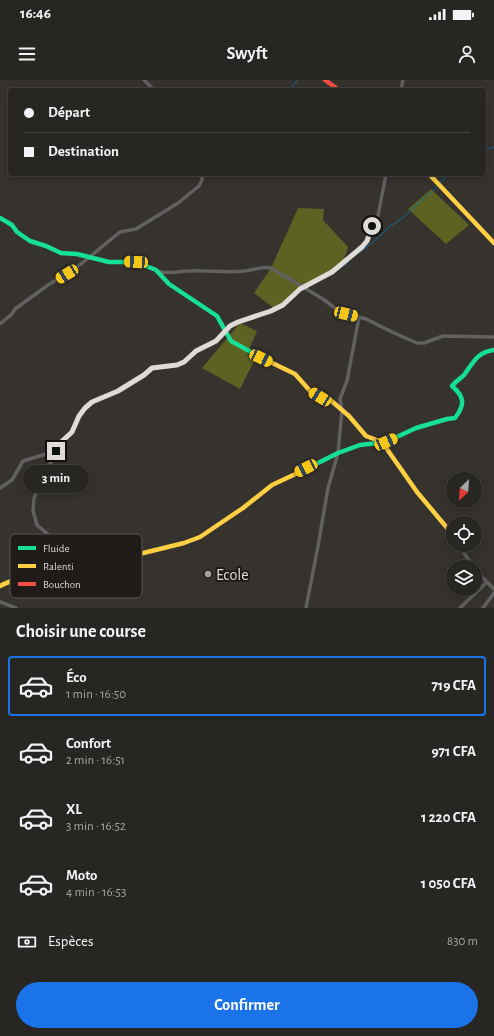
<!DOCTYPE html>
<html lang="fr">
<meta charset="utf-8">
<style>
:root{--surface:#282622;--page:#34322f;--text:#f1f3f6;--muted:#a5a5a5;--line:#444340;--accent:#1a73e8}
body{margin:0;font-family:"Alegreya Sans",sans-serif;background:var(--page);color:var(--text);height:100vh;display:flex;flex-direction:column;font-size:15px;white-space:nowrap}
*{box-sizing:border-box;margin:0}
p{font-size:13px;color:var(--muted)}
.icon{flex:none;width:22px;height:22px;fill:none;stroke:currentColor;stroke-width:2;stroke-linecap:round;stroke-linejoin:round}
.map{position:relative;height:528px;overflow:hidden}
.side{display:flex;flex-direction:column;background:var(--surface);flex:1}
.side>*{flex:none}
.guide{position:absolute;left:8px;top:8px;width:478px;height:88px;border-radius:4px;box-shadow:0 2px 10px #0003,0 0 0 1px var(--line);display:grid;align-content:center;height:88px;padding:0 16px;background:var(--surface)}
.needle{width:26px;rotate:205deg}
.tools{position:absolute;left:446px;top:392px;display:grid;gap:8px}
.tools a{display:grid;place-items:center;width:36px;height:36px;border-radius:50%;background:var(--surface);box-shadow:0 2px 10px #0003,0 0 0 1px var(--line);font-size:20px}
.end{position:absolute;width:18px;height:18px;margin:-9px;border:5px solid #dfdbd6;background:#111;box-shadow:0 0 0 2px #111}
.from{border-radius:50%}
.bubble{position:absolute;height:28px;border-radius:14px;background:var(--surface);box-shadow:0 2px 10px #0003,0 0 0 1px var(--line);font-size:13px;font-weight:700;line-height:28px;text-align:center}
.car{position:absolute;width:12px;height:24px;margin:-12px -6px;border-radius:5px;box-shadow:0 0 3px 1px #0007;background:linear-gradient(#f5c518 24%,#345 0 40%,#f5c518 0 76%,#345 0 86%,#f5c518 0)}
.guide b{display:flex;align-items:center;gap:14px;height:38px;font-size:15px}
.guide b+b{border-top:1px solid var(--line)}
.guide i{width:10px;height:10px;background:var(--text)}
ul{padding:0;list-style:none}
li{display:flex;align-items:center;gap:12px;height:60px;margin:0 8px 6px;padding:0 8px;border:2px solid transparent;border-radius:4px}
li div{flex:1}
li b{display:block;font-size:15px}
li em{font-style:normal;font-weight:700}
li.on{border-color:var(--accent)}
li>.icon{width:36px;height:36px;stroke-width:1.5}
h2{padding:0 16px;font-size:18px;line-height:48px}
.pay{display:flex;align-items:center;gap:10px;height:44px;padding:0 16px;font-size:15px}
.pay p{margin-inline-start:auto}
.primary-button{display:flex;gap:8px;margin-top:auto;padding:8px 16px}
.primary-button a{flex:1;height:46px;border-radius:24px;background:var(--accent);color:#fff;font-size:16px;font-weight:700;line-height:46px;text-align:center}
.status{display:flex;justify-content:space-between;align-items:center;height:28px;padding:0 20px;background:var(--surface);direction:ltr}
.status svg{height:11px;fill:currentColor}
header{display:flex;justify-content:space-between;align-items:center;height:52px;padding:0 16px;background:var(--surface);font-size:18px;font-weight:700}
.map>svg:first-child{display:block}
.forest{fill:#5d6122}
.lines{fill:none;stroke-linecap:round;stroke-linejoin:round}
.stream{stroke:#0f6a9b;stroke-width:1}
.street{stroke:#616162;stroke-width:3.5}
.fast{stroke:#16e098;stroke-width:4.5}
.slow{stroke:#ffcf43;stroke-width:4.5}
.jam{stroke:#f24e42;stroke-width:4.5}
.route{stroke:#dfdbd6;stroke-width:5}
.poi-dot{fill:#a4a09b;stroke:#1e1b18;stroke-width:1.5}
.labels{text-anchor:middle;stroke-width:4;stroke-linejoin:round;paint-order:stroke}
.poi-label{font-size:16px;fill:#dfdbd6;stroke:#1e1b18;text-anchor:start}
.key{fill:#1e1b18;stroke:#585551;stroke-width:1}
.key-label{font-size:11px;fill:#dfdbd6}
</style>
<div class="status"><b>16:46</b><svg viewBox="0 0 49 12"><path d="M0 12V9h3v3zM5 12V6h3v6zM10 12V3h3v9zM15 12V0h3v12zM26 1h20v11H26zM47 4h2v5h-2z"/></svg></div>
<header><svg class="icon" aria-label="menu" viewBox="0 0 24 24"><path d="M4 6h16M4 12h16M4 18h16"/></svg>Swyft<svg class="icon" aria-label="person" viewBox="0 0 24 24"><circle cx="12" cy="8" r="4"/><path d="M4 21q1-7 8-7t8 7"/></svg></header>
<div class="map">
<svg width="494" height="528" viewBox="0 0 494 528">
<rect width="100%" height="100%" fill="#36322e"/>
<g class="forest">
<polygon points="431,109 469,145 446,164 408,129"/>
<polygon points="298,128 324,129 323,140 348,167 343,182 332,193 300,209 275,229 254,213 271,188"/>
<polygon points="240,243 257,251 247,274 255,279 240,309 202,288"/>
</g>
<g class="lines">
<g class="stream">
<polyline points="290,10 297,0"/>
<polyline points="484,70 494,67"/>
<polyline points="440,103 448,94"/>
<path d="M356,174c6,-2 29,-21 32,-27 14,-7 25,-18 36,-29 5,-5 10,-7 14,-13"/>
<polyline points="345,186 348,182"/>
</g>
<g class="street">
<polyline points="144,0 154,10"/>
<polyline points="401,10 403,0"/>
<path d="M157,191c12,4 19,0 31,0 18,-1 37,2 56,0 10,-1 17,-5 27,-3l52,31 17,13 26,7 28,14 23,10h7l19,-7 51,1"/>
<polyline points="0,244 12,234 15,229 48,205 76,188 120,152 136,149 178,123 199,106 202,100 202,94"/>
<polyline points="0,408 12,400 23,381 56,371"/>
<polyline points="459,465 473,487"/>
<polyline points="62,466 37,445 33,431 34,418 59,365 72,352 79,336 85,328 92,322 118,311 144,295 152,288 177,285 185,282 196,271 216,261 230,246 238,242 271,231 283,225 300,209 332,193 367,161 372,146 378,136 386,94"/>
<polyline points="475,490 494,509"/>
<polyline points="0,522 16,528"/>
<polyline points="306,528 318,466 328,408 338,373 342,330 340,319 347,301 359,237"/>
<polyline points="460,528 487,502"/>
<polyline points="483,528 494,513"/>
</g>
<g class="fast">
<polyline points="0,138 12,145 17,152 30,161 46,166 61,173 77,174 109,182 136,182 156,190 169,204 217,236 231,261 260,277"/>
<path d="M304,390l34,-17 22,-8 26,-3 30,-14 31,-9 8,-1c10,-13 10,-21 -3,-32 3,-4 8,-7 12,-11 9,-12 13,-23 30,-25"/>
</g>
<g class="slow">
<polyline points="429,94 494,163"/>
<polyline points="260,277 295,294 311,312 320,317 328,318 349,336 366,356 382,362 417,412 453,455"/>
<path d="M0,506c10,-6 22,-7 33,-12 12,-6 20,-18 29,-28l12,14 5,2 40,-3 65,-16 16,-6 43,-29 29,-23 32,-15"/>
</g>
<polyline class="jam" points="325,0 339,10"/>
</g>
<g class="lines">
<polyline class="route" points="56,371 59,364 72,352 79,336 85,328 92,322 118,311 144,295 152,288 177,285 184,282 196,271 216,261 230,246 238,242 271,231 283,225 300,209 332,192 362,167 367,161 372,146"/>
</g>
<circle class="poi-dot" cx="208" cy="494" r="4"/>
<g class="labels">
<g class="poi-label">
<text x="216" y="500">Ecole</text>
</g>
</g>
<rect x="10" y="454" width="132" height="64" rx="6" class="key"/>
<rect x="18" y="466" width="18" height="4" fill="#16e098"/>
<rect x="18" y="484" width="18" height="4" fill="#ffcf43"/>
<rect x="18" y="502" width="18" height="4" fill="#f24e42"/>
<g class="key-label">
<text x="43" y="472">Fluide</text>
<text x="43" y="490">Ralenti</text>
<text x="43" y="508">Bouchon</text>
</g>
</svg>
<div class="tools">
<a><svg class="needle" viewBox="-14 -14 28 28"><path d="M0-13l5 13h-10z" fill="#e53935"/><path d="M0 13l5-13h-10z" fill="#a5a5a5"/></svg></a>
<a><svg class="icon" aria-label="locate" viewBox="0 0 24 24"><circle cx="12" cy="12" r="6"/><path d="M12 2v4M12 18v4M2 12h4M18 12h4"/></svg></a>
<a><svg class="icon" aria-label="layers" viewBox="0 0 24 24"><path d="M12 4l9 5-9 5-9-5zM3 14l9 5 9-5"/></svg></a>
</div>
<i class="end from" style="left:372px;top:146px"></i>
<i class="end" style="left:56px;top:371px"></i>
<div class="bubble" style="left:23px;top:385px;width:66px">3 min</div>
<i class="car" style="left:136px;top:182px;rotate:273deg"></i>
<i class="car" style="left:67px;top:194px;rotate:238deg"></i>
<i class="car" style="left:346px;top:234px;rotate:104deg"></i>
<i class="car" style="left:261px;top:278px;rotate:115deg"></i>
<i class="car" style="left:320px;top:317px;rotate:301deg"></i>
<i class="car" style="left:386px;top:362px;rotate:66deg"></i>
<i class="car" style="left:306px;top:388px;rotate:243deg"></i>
<div class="guide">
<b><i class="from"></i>Départ</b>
<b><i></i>Destination</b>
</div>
</div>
<section class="side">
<h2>Choisir une course</h2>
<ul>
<li class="on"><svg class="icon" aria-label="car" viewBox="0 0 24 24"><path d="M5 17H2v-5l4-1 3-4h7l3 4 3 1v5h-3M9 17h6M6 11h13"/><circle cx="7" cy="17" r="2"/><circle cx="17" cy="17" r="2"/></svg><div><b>Éco</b><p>1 min · 16:50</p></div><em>719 CFA</em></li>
<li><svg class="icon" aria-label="car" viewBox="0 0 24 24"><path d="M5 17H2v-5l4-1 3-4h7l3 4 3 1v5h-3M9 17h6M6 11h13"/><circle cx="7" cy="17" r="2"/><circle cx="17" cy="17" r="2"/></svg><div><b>Confort</b><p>2 min · 16:51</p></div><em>971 CFA</em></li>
<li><svg class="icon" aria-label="car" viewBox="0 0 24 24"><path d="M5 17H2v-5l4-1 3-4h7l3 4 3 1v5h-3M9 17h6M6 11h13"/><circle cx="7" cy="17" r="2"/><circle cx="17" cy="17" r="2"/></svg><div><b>XL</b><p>3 min · 16:52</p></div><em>1 220 CFA</em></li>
<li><svg class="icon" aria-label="car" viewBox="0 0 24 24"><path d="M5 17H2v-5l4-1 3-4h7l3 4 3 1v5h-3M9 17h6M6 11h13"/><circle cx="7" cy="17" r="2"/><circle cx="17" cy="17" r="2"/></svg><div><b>Moto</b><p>4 min · 16:53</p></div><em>1 050 CFA</em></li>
</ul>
<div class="pay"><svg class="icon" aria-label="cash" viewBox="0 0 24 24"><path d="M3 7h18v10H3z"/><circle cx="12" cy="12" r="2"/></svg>Espèces<p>830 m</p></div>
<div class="primary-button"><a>Confirmer</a></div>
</section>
